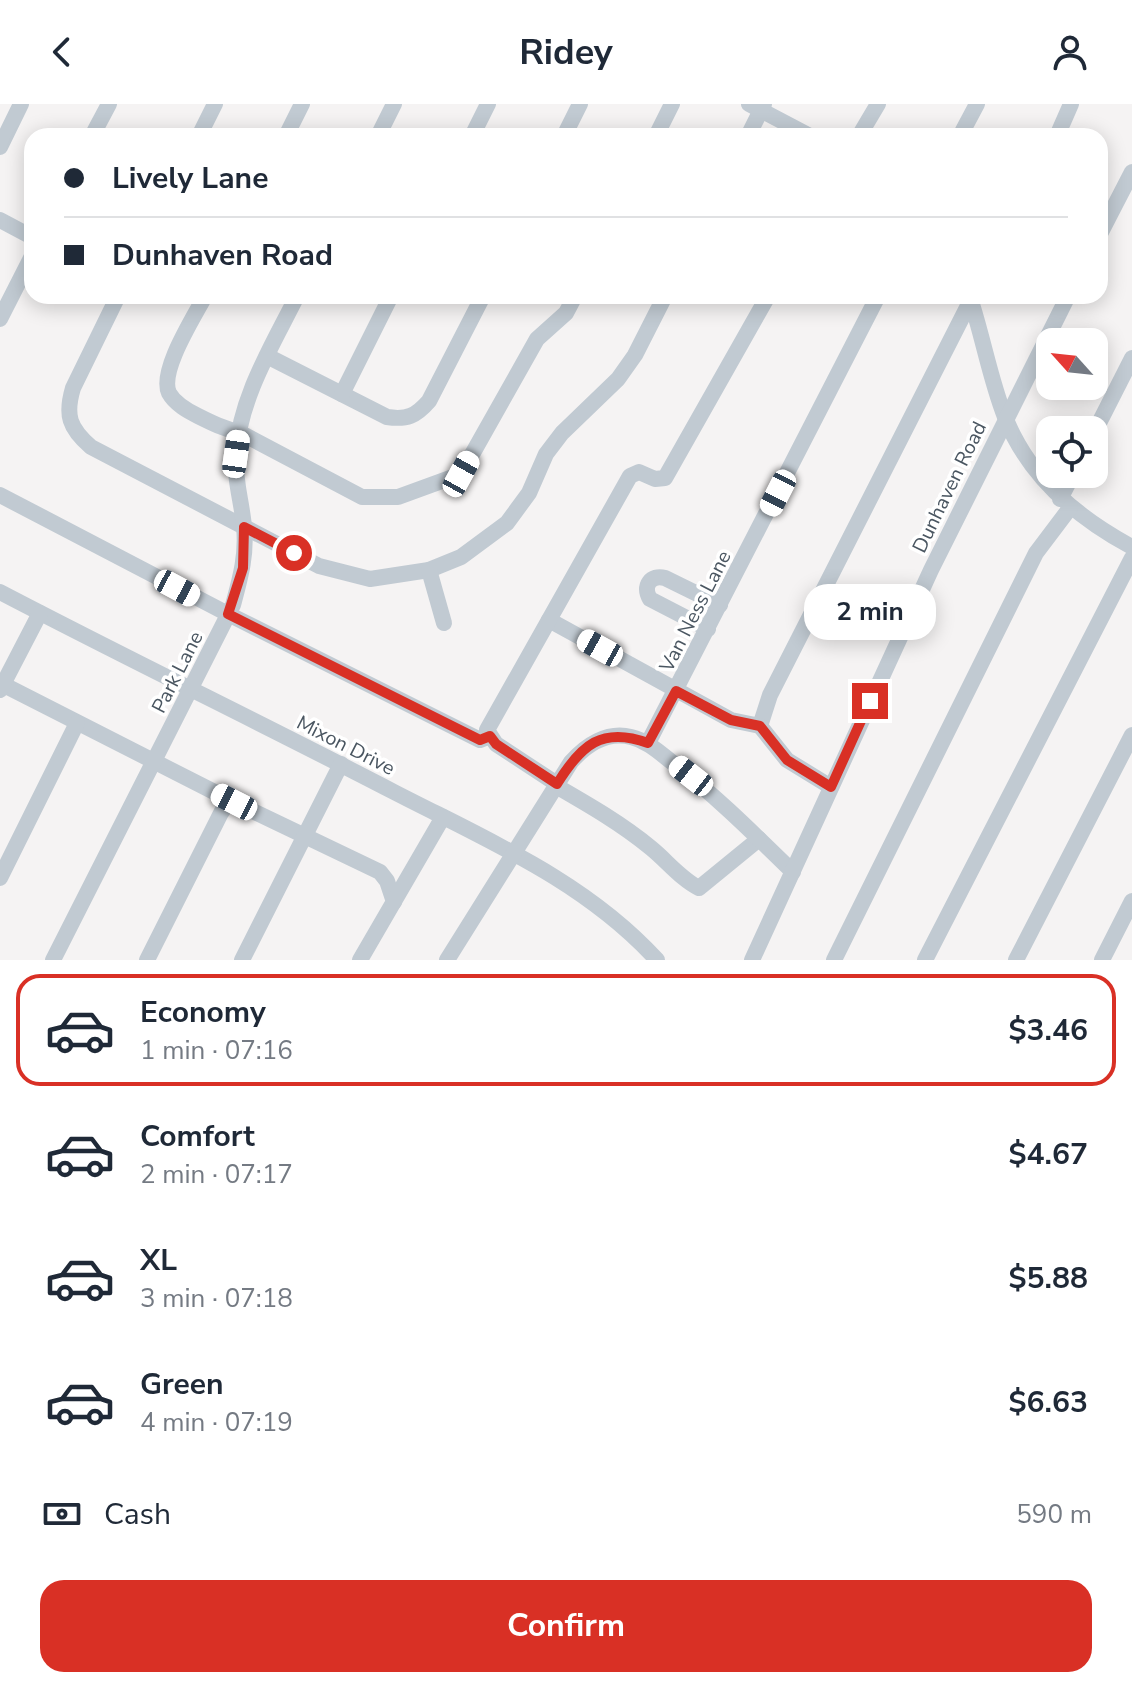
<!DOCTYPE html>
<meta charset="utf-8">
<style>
:root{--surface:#fff;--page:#f2f2f3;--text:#1f2937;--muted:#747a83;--line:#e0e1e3;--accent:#d93025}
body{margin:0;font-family:"Nunito Sans",sans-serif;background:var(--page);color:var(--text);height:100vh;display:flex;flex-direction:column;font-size:30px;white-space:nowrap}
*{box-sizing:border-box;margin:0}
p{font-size:26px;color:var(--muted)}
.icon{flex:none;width:44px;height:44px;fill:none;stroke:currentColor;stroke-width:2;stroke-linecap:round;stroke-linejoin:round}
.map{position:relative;height:856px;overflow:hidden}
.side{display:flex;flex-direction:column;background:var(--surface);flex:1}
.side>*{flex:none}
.banner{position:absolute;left:24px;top:24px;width:1084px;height:176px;border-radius:24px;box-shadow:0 4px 20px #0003;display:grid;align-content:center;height:176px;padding:0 40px;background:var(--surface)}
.needle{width:52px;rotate:297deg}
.controls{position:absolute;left:1036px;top:224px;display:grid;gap:16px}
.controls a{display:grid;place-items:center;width:72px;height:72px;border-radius:16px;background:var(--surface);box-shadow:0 4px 20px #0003;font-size:40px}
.end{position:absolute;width:36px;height:36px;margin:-18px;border:10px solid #d93025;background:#fff;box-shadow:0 0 0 4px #fff}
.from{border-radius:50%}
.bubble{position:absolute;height:56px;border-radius:24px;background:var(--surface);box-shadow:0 4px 20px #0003;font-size:26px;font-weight:700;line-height:56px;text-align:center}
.car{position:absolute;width:24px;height:48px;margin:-24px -12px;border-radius:10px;box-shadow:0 0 6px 2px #0007;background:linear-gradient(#fff 24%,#345 0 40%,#fff 0 76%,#345 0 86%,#fff 0)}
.banner b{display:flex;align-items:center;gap:28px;height:76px;font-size:30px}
.banner b+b{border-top:2px solid var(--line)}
.banner i{width:20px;height:20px;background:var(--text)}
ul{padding:14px 0 0;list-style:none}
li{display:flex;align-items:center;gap:24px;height:112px;margin:0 16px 12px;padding:0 24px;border:4px solid transparent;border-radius:24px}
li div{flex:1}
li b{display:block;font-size:30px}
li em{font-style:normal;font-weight:700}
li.on{border-color:var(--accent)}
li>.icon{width:72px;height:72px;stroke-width:1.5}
.pay{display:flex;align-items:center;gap:20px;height:88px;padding:0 40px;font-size:30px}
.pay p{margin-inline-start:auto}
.action{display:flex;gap:16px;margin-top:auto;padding:16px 40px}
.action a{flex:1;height:92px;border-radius:24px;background:var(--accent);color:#fff;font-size:32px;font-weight:700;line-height:92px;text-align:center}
header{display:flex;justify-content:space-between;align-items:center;height:104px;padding:0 40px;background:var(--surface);font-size:36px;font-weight:700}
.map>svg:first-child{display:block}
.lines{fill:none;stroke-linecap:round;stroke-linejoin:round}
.minor{stroke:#c1cad2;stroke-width:16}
.route{stroke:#d93025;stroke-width:10}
.labels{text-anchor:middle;stroke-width:7;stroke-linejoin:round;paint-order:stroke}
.street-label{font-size:20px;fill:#4a5661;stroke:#fff}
</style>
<header><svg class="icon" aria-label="back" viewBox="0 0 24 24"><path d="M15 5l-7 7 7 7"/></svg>Ridey<svg class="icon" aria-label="person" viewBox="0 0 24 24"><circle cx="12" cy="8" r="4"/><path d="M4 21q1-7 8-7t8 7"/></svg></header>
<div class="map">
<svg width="1132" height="856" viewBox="0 0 1132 856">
<rect width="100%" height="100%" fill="#f5f3f3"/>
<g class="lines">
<g class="minor">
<polyline points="749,0 810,32"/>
<polyline points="92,32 109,0"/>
<polyline points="199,32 215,0"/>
<polyline points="286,32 302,0"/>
<polyline points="378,32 394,0"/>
<polyline points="472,32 488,0"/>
<polyline points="564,32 580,0"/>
<polyline points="656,32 672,0"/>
<polyline points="748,32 764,0"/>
<polyline points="859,32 878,0"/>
<polyline points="960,32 977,0"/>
<polyline points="1057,32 1071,0"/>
<polyline points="0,43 21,0"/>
<polyline points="0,116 32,133"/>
<polyline points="1100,130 1132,68"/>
<path d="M118,192l-45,92c-8,27 -4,40 18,59l228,119 51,13 59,-9 32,-13 46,-34 22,-30 17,-39 16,-21 56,-54 17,-24 30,-59"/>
<path d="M205,192c-11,21 -46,75 -36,97 6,11 19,18 29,23 14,7 26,13 41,16l123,65h36l63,-23 76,-135 29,-26 9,-17"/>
<path d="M970,194c13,39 20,81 35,119 24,60 71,100 127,130"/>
<polyline points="0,215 32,152"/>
<path d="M267,252l120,61c20,3 29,-1 42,-16l54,-105"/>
<polyline points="342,290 391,192"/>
<polyline points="1094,329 1132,254"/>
<polyline points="0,391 228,510 480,636 490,632"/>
<polyline points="1060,395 1073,370"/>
<polyline points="429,466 444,519"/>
<path d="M0,488c130,68 263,132 394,200 93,48 191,89 263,168"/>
<polyline points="549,516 731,616 760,622 770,591 973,192"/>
<path d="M708,525l-58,-30c-8,-13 1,-25 15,-21l55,27"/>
<polyline points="0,579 234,698"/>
<polyline points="0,586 40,509"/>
<polyline points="760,622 787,656 831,683"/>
<polyline points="648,639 878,192"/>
<polyline points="557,680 496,640 487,626 630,372 639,368 655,375 665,374 768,192"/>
<path d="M556,682c33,19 66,38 95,62 16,13 30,31 48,40l60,-49"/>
<polyline points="0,774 77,619"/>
<path d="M53,856l180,-355c7,-26 14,-50 11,-78 -2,-25 -10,-47 -8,-73 4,-57 36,-108 61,-158"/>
<polyline points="147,856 221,709 225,703 234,698 380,768 387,777 394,798"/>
<polyline points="242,856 341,660"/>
<polyline points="360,856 443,713"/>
<path d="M447,856l124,-198c15,-17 36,-31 60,-25 17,4 29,16 42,26 43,33 81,71 120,109"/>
<polyline points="752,856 931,466 1068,192"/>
<polyline points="834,856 1036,449 1070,404"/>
<polyline points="925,856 1132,454"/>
<polyline points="1016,856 1132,631"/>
<polyline points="1102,856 1132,797"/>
</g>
</g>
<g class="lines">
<path class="route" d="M294,449l-50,-26 -1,41 -15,46 252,126 10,-4 6,8 61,40c24,-39 45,-58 91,-41l28,-52 55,29 29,6 27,34 44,27 39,-86"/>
</g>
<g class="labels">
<g class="street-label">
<text transform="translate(949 383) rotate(-64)" y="7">Dunhaven Road</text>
<text transform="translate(695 507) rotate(-63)" y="7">Van Ness Lane</text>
<text transform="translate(177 568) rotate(-63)" y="7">Park Lane</text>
<text transform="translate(346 641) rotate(27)" y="7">Mixon Drive</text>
</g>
</g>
</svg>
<div class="controls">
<a><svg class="needle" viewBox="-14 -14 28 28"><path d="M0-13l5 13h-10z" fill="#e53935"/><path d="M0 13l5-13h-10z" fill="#747a83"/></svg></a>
<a><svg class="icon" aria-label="locate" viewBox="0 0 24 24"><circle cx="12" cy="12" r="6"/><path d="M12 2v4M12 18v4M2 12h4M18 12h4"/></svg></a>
</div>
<i class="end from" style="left:294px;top:449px"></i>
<i class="end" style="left:870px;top:597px"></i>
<div class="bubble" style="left:804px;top:480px;width:132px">2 min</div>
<i class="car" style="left:236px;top:350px;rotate:8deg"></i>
<i class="car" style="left:461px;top:370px;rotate:29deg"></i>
<i class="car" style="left:778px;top:389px;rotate:207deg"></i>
<i class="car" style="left:177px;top:484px;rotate:118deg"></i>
<i class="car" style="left:600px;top:544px;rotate:299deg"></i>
<i class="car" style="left:691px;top:672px;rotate:308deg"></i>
<i class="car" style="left:234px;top:698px;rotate:297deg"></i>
<div class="banner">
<b><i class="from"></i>Lively Lane</b>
<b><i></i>Dunhaven Road</b>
</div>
</div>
<section class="side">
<ul>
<li class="on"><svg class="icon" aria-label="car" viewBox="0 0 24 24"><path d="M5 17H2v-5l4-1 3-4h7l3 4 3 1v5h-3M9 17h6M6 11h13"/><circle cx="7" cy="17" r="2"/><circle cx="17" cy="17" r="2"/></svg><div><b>Economy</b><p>1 min · 07:16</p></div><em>$3.46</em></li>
<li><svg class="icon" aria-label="car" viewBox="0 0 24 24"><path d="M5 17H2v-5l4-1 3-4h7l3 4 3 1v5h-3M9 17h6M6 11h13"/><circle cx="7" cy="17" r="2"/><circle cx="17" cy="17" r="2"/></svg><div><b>Comfort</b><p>2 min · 07:17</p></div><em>$4.67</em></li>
<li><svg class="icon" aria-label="car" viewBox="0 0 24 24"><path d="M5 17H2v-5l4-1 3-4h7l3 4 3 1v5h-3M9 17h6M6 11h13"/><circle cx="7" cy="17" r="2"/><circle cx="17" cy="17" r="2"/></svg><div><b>XL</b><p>3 min · 07:18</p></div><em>$5.88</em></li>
<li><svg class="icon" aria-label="car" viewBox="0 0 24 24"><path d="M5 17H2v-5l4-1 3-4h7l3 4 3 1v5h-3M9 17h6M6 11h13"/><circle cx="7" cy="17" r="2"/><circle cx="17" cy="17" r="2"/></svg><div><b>Green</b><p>4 min · 07:19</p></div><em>$6.63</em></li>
</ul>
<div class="pay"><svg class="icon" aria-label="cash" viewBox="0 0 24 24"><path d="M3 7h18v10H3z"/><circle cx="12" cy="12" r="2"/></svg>Cash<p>590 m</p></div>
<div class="action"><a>Confirm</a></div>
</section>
